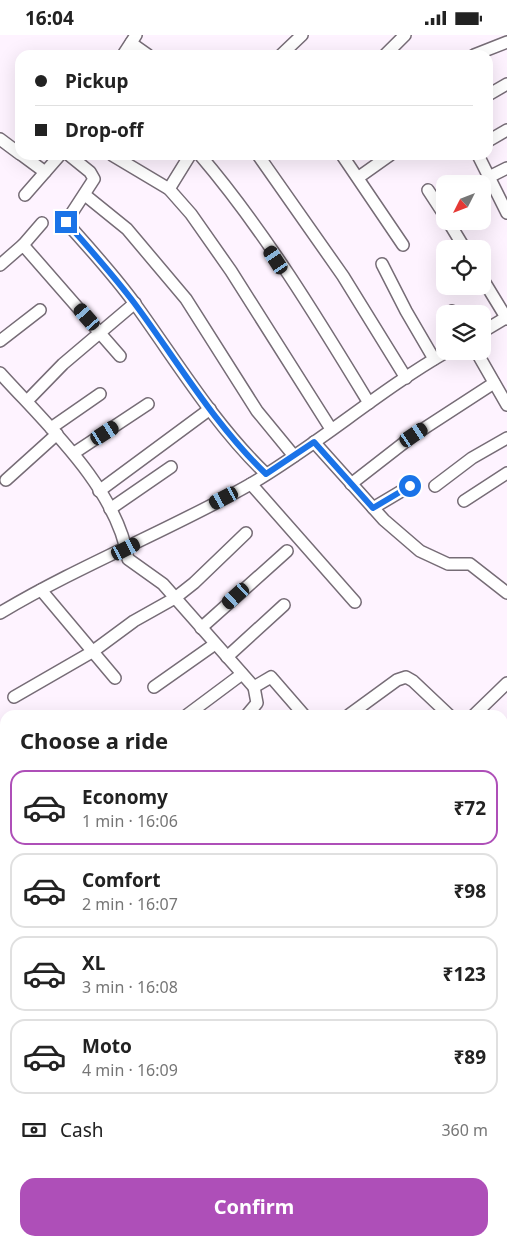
<!DOCTYPE html>
<meta charset="utf-8">
<style>
:root{--surface:#fff;--page:#f2f2f2;--text:#222;--muted:#767676;--line:#e0e0e0;--accent:#ae4fb8}
body{margin:0;font-family:"Noto Sans",sans-serif;background:var(--page);color:var(--text);height:100vh;display:flex;flex-direction:column;font-size:19px;white-space:nowrap}
*{box-sizing:border-box;margin:0}
p{font-size:16px;color:var(--muted)}
.icon{flex:none;width:28px;height:28px;fill:none;stroke:currentColor;stroke-width:2;stroke-linecap:round;stroke-linejoin:round}
.map{position:relative;flex:1;overflow:hidden}
.panel{position:absolute;left:0px;top:675px;width:508px;height:536px;display:flex;flex-direction:column;background:var(--surface);border-radius:15px 15px 0 0;box-shadow:0 5px 20px #0002}
.panel>*{flex:none}
.banner{position:absolute;left:15px;top:15px;width:478px;height:110px;border-radius:15px;box-shadow:0 5px 20px #0002;display:grid;align-content:center;height:110px;padding:0 20px;background:var(--surface)}
.needle{width:32px;rotate:228deg}
.controls{position:absolute;left:436px;top:140px;display:grid;gap:10px}
.controls a{display:grid;place-items:center;width:55px;height:55px;border-radius:10px;background:var(--surface);box-shadow:0 5px 20px #0002;font-size:25px}
.end{position:absolute;width:22px;height:22px;margin:-11px;border:6px solid #1a73e8;background:#fff;box-shadow:0 0 0 2px #fff}
.from{border-radius:50%}
.car{position:absolute;width:15px;height:30px;margin:-15px -8px;border-radius:6px;box-shadow:0 0 4px 1px #0007;background:linear-gradient(#222 24%,#8ab4d8 0 40%,#222 0 76%,#8ab4d8 0 86%,#222 0)}
.banner b{display:flex;align-items:center;gap:18px;height:48px;font-size:19px}
.banner b+b{border-top:1px solid var(--line)}
.banner i{width:12px;height:12px;background:var(--text)}
ul{padding:0;list-style:none}
li{display:flex;align-items:center;gap:15px;height:75px;margin:0 10px 8px;padding:0 10px;border:2px solid var(--line);border-radius:15px}
li div{flex:1}
li b{display:block;font-size:19px}
li em{font-style:normal;font-weight:700}
li.current{border-color:var(--accent)}
li>.icon{width:45px;height:45px;stroke-width:1.5}
h2{padding:0 20px;font-size:22px;line-height:60px}
.pay{display:flex;align-items:center;gap:12px;height:55px;padding:0 20px;font-size:19px}
.pay p{margin-inline-start:auto}
.primary-button{display:flex;gap:10px;margin-top:auto;padding:10px 20px}
.primary-button a{flex:1;height:58px;border-radius:15px;background:var(--accent);color:#fff;font-size:20px;font-weight:700;line-height:58px;text-align:center}
.status{display:flex;justify-content:space-between;align-items:center;height:35px;padding:0 25px;background:var(--surface);direction:ltr}
.status svg{height:14px;fill:currentColor}
.map>svg:first-child{display:block}
.lines{fill:none;stroke-linecap:round;stroke-linejoin:round}
.minor-casing{stroke:#766c76;stroke-width:14}
.primary-casing{stroke:#766c76;stroke-width:20}
.motorway-casing{stroke:#766c76;stroke-width:22}
.minor{stroke:#fff;stroke-width:11}
.primary{stroke:#fff;stroke-width:18}
.motorway{stroke:#fff;stroke-width:20}
.route{stroke:#1a73e8;stroke-width:6}
</style>
<div class="status"><b>16:04</b><svg viewBox="0 0 49 12"><path d="M0 12V9h3v3zM5 12V6h3v6zM10 12V3h3v9zM15 12V0h3v12zM26 1h20v11H26zM47 4h2v5h-2z"/></svg></div>
<div class="map">
<svg width="507" height="1211" viewBox="0 0 507 1211">
<rect width="100%" height="100%" fill="#fef3ff"/>
<g class="lines">
<g class="minor-casing">
<g id="minor">
<polyline points="131,8 148,20"/>
<polyline points="123,20 136,0"/>
<polyline points="281,20 302,0"/>
<polyline points="385,20 405,0"/>
<polyline points="474,20 507,7"/>
<polyline points="488,60 507,49"/>
<polyline points="0,104 20,119"/>
<polyline points="488,106 507,95"/>
<polyline points="22,120 45,137"/>
<path d="M69,120l21,17 4,7 -28,43c24,27 48,53 69,82 42,58 79,120 131,170"/>
<polyline points="112,120 169,154 191,179 231,236 331,394"/>
<path d="M200,120c64,75 118,164 169,248"/>
<polyline points="258,120 343,241 406,343"/>
<polyline points="342,120 403,210"/>
<polyline points="478,120 507,178"/>
<polyline points="359,142 390,120"/>
<polyline points="489,142 507,133"/>
<polyline points="169,154 190,120"/>
<polyline points="428,155 445,181"/>
<polyline points="25,160 60,120"/>
<polyline points="85,160 127,194 186,264 257,376 294,421"/>
<polyline points="448,186 465,214"/>
<polyline points="23,210 42,188"/>
<polyline points="382,229 406,276 434,324"/>
<polyline points="0,230 23,210 120,321"/>
<polyline points="482,243 507,284"/>
<polyline points="452,276 454,279"/>
<polyline points="482,297 507,282"/>
<polyline points="0,306 40,275"/>
<polyline points="476,316 507,370"/>
<path d="M0,338c46,51 117,115 128,186l35,25 91,103 17,-10 33,38"/>
<polyline points="27,366 63,329 135,268"/>
<polyline points="51,393 100,359"/>
<polyline points="314,407 384,485 420,516 448,529 470,529 507,558"/>
<polyline points="74,418 148,369"/>
<polyline points="6,445 57,399"/>
<polyline points="251,449 355,567"/>
<polyline points="351,449 414,400 494,348"/>
<polyline points="435,451 472,423 507,403"/>
<polyline points="99,456 210,374"/>
<polyline points="464,466 507,438"/>
<polyline points="373,473 410,451"/>
<polyline points="110,474 171,432"/>
<polyline points="41,555 115,643"/>
<path d="M0,578c80,-48 168,-82 249,-128 69,-40 129,-94 199,-134"/>
<polyline points="201,593 287,516"/>
<polyline points="227,622 284,570"/>
<polyline points="154,652 215,609"/>
<polyline points="14,662 92,617 134,586 175,563 194,548 246,498"/>
<polyline points="187,680 242,639"/>
<polyline points="247,680 257,668 254,652"/>
<polyline points="349,680 397,645 406,642 413,646 449,680"/>
<polyline points="474,680 507,648"/>
<polyline points="502,733 507,738"/>
<polyline points="502,866 507,865"/>
<polyline points="0,890 5,895"/>
<polyline points="20,1206 21,1211"/>
</g>
</g>
<g class="primary-casing">
<g id="primary">
<polyline points="502,1128 507,1128"/>
<polyline points="0,1169 5,1168"/>
</g>
</g>
<g class="motorway-casing">
<g id="motorway">
<polyline points="502,1144 507,1144"/>
<polyline points="0,1194 5,1193"/>
<polyline points="502,1198 507,1197"/>
<polyline points="358,1211 403,1206"/>
</g>
</g>
<use href="#minor" class="minor"/>
<use href="#primary" class="primary"/>
<use href="#motorway" class="motorway"/>
</g>
<g class="lines">
<path class="route" d="M66,187c24,27 48,54 69,82 43,58 79,120 131,170l48,-32 59,66 37,-22"/>
</g>
</svg>
<div class="controls">
<a><svg class="needle" viewBox="-14 -14 28 28"><path d="M0-13l5 13h-10z" fill="#e53935"/><path d="M0 13l5-13h-10z" fill="#767676"/></svg></a>
<a><svg class="icon" aria-label="locate" viewBox="0 0 24 24"><circle cx="12" cy="12" r="6"/><path d="M12 2v4M12 18v4M2 12h4M18 12h4"/></svg></a>
<a><svg class="icon" aria-label="layers" viewBox="0 0 24 24"><path d="M12 4l9 5-9 5-9-5zM3 14l9 5 9-5"/></svg></a>
</div>
<i class="end from" style="left:410px;top:451px"></i>
<i class="end" style="left:66px;top:187px"></i>
<i class="car" style="left:276px;top:225px;rotate:327deg"></i>
<i class="car" style="left:87px;top:282px;rotate:319deg"></i>
<i class="car" style="left:105px;top:398px;rotate:57deg"></i>
<i class="car" style="left:414px;top:400px;rotate:56deg"></i>
<i class="car" style="left:224px;top:463px;rotate:242deg"></i>
<i class="car" style="left:126px;top:514px;rotate:63deg"></i>
<i class="car" style="left:236px;top:561px;rotate:228deg"></i>
<div class="banner">
<b><i class="from"></i>Pickup</b>
<b><i></i>Drop-off</b>
</div>
<section class="panel">
<h2>Choose a ride</h2>
<ul>
<li class="current"><svg class="icon" aria-label="car" viewBox="0 0 24 24"><path d="M5 17H2v-5l4-1 3-4h7l3 4 3 1v5h-3M9 17h6M6 11h13"/><circle cx="7" cy="17" r="2"/><circle cx="17" cy="17" r="2"/></svg><div><b>Economy</b><p>1 min · 16:06</p></div><em>₹72</em></li>
<li><svg class="icon" aria-label="car" viewBox="0 0 24 24"><path d="M5 17H2v-5l4-1 3-4h7l3 4 3 1v5h-3M9 17h6M6 11h13"/><circle cx="7" cy="17" r="2"/><circle cx="17" cy="17" r="2"/></svg><div><b>Comfort</b><p>2 min · 16:07</p></div><em>₹98</em></li>
<li><svg class="icon" aria-label="car" viewBox="0 0 24 24"><path d="M5 17H2v-5l4-1 3-4h7l3 4 3 1v5h-3M9 17h6M6 11h13"/><circle cx="7" cy="17" r="2"/><circle cx="17" cy="17" r="2"/></svg><div><b>XL</b><p>3 min · 16:08</p></div><em>₹123</em></li>
<li><svg class="icon" aria-label="car" viewBox="0 0 24 24"><path d="M5 17H2v-5l4-1 3-4h7l3 4 3 1v5h-3M9 17h6M6 11h13"/><circle cx="7" cy="17" r="2"/><circle cx="17" cy="17" r="2"/></svg><div><b>Moto</b><p>4 min · 16:09</p></div><em>₹89</em></li>
</ul>
<div class="pay"><svg class="icon" aria-label="cash" viewBox="0 0 24 24"><path d="M3 7h18v10H3z"/><circle cx="12" cy="12" r="2"/></svg>Cash<p>360 m</p></div>
<div class="primary-button"><a>Confirm</a></div>
</section>
</div>
